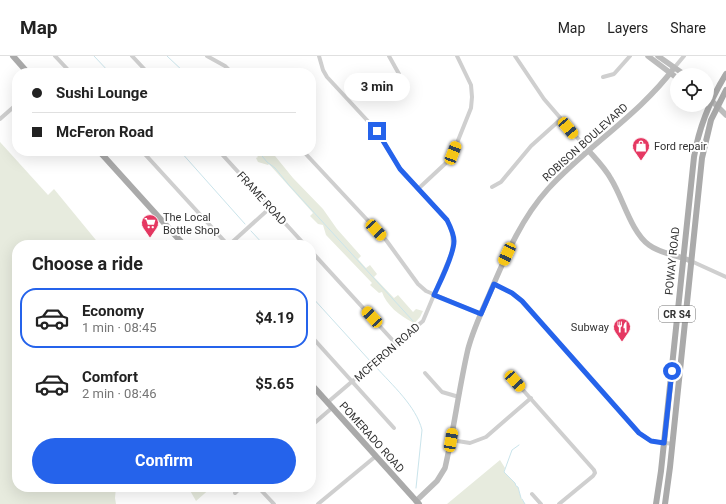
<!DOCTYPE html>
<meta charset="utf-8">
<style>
:root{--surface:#fff;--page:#f6f6f6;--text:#222;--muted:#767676;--line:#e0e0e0;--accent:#2563eb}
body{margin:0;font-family:Roboto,sans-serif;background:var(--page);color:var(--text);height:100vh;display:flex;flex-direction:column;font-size:15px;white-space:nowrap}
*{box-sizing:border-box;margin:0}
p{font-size:13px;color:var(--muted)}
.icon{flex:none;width:22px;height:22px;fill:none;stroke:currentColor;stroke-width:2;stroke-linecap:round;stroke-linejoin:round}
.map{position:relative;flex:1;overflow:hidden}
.side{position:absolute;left:12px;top:184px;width:304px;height:252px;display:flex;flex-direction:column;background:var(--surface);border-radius:16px;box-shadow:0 4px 16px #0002}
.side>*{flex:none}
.guide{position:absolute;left:12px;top:12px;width:304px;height:88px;border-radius:16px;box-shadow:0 4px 16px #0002;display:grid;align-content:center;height:88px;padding:0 20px;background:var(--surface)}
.fabs{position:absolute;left:670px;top:12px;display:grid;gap:8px}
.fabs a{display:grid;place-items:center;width:44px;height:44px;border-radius:50%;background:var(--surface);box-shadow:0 4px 16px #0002;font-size:20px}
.end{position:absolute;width:18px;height:18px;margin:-9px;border:5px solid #2563eb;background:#fff;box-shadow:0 0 0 2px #fff}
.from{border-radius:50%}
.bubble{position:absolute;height:28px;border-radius:14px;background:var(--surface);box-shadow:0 4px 16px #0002;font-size:13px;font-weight:700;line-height:28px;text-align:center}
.car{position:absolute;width:12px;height:24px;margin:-12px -6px;border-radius:5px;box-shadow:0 0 3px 1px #0007;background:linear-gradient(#f5c518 24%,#345 0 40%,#f5c518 0 76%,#345 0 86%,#f5c518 0)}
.guide b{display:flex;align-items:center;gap:14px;height:38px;font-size:15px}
.guide b+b{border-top:1px solid var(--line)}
.guide i{width:10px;height:10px;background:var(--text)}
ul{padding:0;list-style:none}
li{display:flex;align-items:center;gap:12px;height:60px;margin:0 8px 6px;padding:0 12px;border:2px solid transparent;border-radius:16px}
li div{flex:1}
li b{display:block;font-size:15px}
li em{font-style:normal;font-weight:700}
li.on{border-color:var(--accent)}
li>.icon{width:36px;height:36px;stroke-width:1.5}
h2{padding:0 20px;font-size:18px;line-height:48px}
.action{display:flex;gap:8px;margin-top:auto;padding:8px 20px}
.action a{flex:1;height:46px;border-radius:24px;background:var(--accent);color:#fff;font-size:16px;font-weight:700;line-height:46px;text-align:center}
header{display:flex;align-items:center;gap:24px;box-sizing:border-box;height:56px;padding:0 20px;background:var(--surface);border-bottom:1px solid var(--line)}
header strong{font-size:19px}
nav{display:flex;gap:22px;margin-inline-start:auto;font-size:14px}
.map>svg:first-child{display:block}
.green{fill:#e7ebde}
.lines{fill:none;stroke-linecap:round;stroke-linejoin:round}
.stream{stroke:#cae4eb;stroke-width:1}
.street{stroke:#cfcfcf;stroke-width:4}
.secondary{stroke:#bcbcbc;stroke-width:5.5}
.primary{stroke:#aaa;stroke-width:6}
.route{stroke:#2563eb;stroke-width:5}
.labels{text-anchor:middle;stroke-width:4;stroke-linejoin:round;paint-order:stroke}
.shield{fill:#fff;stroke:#707070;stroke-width:1}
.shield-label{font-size:10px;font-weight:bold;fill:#323232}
.street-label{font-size:11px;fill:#323232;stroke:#fff}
.poi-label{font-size:11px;fill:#323232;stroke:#fff;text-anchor:start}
</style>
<header>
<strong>Map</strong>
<nav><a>Map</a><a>Layers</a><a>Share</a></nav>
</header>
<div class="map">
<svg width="726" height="448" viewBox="0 0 726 448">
<rect width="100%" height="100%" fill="#fff"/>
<g class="green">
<polygon points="0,86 48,139 54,133 100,189 17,189 17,431 116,431 115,442 116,448 0,448"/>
<path d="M253,95h18l22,27 30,31 14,20 24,27 -3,3 8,9 4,-3 7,9 -3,3 20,21 4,-3 15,17 3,-3 7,2 -3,6 -7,8 -1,-3c-12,-6 -26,-17 -30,-30l-3,1 -9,-8 2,-2 -46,-48 -3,-10 -5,-1 -8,-8 3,-3 -44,-49 -1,1 -10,-3 -2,-4 2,-1z"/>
<polygon points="500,404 505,412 504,416 515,427 516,430 518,431 521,442 525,448 447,448"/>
<polygon points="188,431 212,431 196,445"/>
</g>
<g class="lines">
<g class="stream">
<polyline points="94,0 110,17"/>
<polyline points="167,0 185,17"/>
<polyline points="180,95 245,168"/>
<polyline points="258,95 267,106 275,112 288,128 413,265"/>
<polyline points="251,175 264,189"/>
<polyline points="311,240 371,306"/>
<path d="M376,311c16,18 40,39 46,63l-6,58"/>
<polyline points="519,389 512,394 504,416 515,427 516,430 518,431 521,442"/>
<polyline points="522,443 525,448"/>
</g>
<g class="street">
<polyline points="55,0 71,17"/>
<polyline points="132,0 148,17"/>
<polyline points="207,0 225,10 232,17"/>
<path d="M319,0l4,14 4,7 50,54 23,38 47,51c6,11 7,20 5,32l-29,69 -95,81"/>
<polyline points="389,0 399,18"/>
<polyline points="515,0 544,43 588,94"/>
<polyline points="674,12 684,0"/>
<polyline points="603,21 614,18 630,0"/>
<polyline points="0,63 17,48"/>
<polyline points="142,95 228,189"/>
<polyline points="219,95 305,189"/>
<polyline points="303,95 386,184 418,228 426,235 481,258"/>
<polyline points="492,131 501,126 531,90 561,63"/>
<polyline points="418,133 447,106 453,97 471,52 472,41 471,29 457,0"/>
<polyline points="229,189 271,151"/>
<polyline points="311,195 397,289"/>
<polyline points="691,205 726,221"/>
<polyline points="494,228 512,237 522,245 639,377 651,385 673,388"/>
<polyline points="311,280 394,372"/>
<polyline points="425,317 442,336 459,341"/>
<polyline points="515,325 594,414 595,417 593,420 559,448"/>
<polyline points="311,370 333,351"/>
<polyline points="451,384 470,387 486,381 531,342"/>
<polyline points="258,431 274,448"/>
<polyline points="235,437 241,431"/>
<polyline points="532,438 541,448"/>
<polyline points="318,448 376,400"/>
</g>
<g class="secondary">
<polyline points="648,0 677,22"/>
<polyline points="658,0 685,19"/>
<polyline points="707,36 711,44 726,59"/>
<path d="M588,94c8,9 17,18 23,29 12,19 20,53 38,66 12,9 28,10 42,16"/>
<path d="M416,445l21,-20 8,-13c9,-39 14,-80 23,-119 5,-19 13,-36 21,-54 16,-37 31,-75 59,-106 39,-43 91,-74 126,-121"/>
</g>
<g class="primary">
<polyline points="13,0 28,17"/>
<polyline points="99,95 184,189"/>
<polyline points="311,328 419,448"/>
<path d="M656,448l5,-33 33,-314c5,-30 16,-57 32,-83"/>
<polyline points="665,448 670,411 702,102 711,64 726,34"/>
</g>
</g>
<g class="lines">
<path class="route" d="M377,75l23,38 47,51c3,6 7,14 7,21 0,14 -14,41 -20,54l47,19 13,-30 18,9 10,8 117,132 12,8 13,2 8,-72"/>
</g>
<defs>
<g id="shop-pin" transform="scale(0.9)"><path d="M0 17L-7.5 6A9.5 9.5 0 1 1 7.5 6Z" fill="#e53862" stroke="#fff"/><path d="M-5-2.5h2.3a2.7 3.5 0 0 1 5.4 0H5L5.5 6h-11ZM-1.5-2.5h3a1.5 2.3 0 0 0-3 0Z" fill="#fff"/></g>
<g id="supermarket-pin" transform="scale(0.9)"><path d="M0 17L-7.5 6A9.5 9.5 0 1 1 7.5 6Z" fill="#e53862" stroke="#fff"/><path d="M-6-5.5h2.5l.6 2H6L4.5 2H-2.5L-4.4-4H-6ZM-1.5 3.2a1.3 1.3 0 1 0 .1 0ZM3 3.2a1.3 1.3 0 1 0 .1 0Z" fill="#fff"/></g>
<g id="restaurant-pin" transform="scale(0.9)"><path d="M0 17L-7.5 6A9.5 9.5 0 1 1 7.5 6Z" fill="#e53862" stroke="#fff"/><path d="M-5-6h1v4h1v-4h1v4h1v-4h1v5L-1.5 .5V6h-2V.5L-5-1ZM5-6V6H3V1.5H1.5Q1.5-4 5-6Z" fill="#fff"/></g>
</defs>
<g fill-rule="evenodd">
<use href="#shop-pin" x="641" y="90"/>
<use href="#supermarket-pin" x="150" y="167"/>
<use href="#restaurant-pin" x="622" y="271"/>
</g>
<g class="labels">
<rect class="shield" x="659" y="250" width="36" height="16" rx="3"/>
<g class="shield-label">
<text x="677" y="262">CR S4</text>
</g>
<g class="street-label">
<text transform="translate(585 86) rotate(-42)" y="4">ROBISON BOULEVARD</text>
<text transform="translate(262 142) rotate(48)" y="4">FRAME ROAD</text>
<text transform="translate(672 205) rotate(-84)" y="4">POWAY ROAD</text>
<text transform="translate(387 296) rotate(-41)" y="4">MCFERON ROAD</text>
<text transform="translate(372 381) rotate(48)" y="4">POMERADO ROAD</text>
</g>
<g class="poi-label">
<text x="654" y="94">Ford repair</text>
<text x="163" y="165">The Local<tspan x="163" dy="13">Bottle Shop</tspan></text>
<text x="609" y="275" text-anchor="end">Subway</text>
</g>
</g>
</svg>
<div class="fabs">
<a><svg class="icon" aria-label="locate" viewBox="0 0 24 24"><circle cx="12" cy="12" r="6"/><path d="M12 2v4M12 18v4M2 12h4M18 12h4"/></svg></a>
</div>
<i class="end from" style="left:672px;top:315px"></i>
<i class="end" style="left:377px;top:75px"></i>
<div class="bubble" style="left:344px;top:17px;width:66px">3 min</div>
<i class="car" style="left:568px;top:72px;rotate:140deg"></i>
<i class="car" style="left:453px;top:97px;rotate:21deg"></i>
<i class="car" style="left:376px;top:174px;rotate:137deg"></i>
<i class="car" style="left:507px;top:198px;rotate:205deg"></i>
<i class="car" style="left:372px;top:261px;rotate:317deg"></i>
<i class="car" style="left:515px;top:325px;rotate:138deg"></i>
<i class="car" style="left:451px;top:384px;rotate:10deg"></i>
<div class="guide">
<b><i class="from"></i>Sushi Lounge</b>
<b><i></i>McFeron Road</b>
</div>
<section class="side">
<h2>Choose a ride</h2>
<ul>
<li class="on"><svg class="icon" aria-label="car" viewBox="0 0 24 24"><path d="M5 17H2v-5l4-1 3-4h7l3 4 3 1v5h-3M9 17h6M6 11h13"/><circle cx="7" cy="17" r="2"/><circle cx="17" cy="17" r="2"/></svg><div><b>Economy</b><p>1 min · 08:45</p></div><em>$4.19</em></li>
<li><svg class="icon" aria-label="car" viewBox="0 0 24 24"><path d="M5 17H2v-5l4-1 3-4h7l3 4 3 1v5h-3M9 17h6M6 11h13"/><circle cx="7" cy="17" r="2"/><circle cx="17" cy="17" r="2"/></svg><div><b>Comfort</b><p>2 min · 08:46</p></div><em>$5.65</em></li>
</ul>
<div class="action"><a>Confirm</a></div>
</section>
</div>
